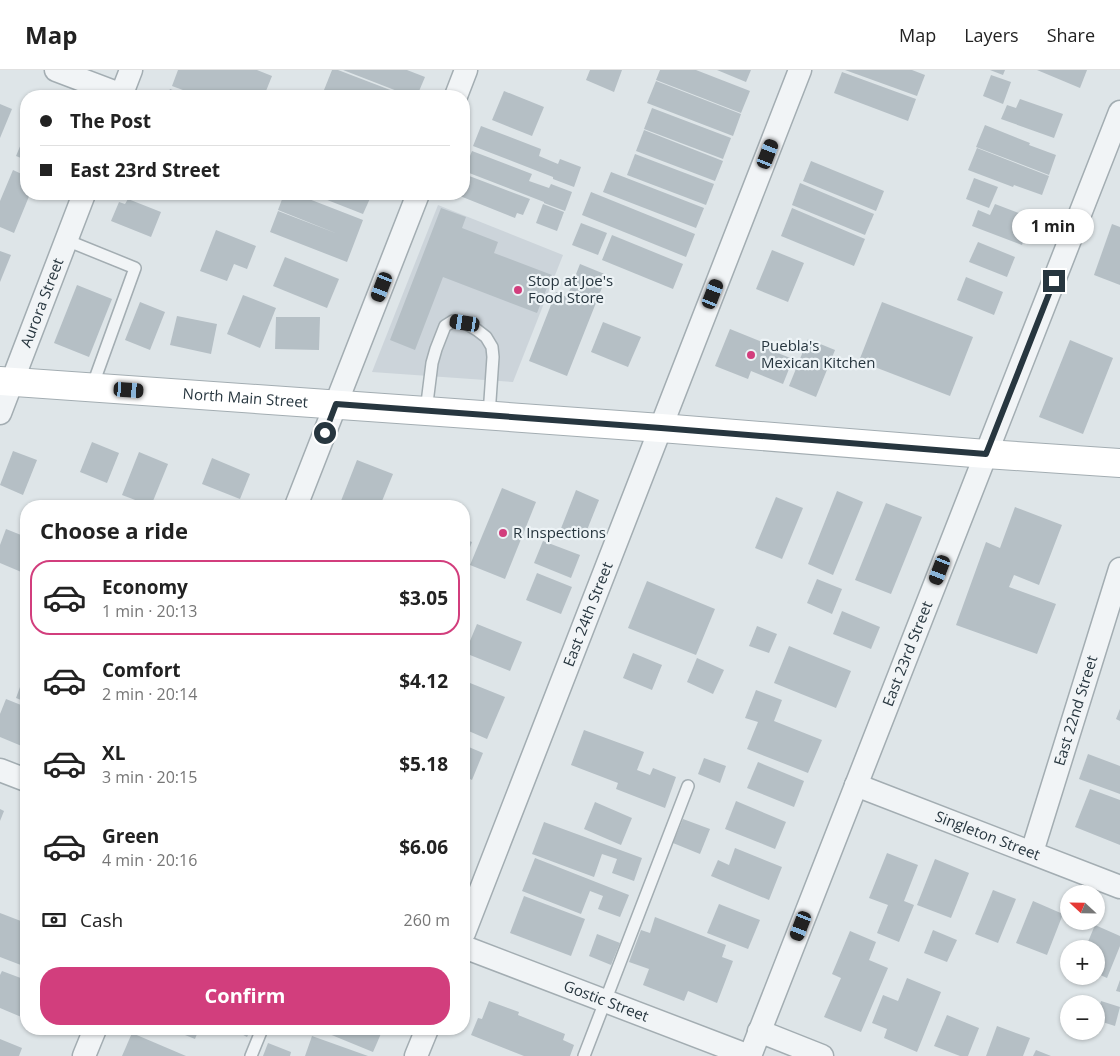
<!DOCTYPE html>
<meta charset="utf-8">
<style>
:root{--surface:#fff;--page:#f2f2f2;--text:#222;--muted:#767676;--line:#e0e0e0;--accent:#d23e7d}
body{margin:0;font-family:"Open Sans",sans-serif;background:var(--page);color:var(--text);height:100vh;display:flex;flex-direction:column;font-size:19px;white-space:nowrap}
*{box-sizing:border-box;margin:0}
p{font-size:16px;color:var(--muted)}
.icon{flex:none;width:28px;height:28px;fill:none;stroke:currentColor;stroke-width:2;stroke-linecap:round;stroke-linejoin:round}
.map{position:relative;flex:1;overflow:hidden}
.drawer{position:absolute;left:20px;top:430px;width:450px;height:535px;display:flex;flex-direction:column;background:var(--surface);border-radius:20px;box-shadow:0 1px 4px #0004}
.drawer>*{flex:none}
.guide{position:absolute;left:20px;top:20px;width:450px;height:110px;border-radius:20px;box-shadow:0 1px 4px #0004;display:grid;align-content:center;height:110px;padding:0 20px;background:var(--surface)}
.needle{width:32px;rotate:292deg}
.controls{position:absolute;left:1060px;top:815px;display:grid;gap:10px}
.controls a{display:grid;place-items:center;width:45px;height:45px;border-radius:50%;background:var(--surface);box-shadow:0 1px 4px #0004;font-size:25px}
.end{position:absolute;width:22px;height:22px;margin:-11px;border:6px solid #27363f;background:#fff;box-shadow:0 0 0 2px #fff}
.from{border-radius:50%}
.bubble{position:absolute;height:35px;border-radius:18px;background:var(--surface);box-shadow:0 1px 4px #0004;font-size:16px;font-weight:700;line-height:35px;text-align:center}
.car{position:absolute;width:15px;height:30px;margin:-15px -8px;border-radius:6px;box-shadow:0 0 4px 1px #0007;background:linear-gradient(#222 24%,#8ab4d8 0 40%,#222 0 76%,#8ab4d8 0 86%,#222 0)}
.guide b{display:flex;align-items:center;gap:18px;height:48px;font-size:19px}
.guide b+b{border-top:1px solid var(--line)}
.guide i{width:12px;height:12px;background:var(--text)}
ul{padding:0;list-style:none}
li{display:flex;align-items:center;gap:15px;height:75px;margin:0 10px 8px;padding:0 10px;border:2px solid transparent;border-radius:20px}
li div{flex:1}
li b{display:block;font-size:19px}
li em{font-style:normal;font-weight:700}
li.selected{border-color:var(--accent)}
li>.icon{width:45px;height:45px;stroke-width:1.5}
h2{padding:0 20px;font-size:22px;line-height:60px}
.pay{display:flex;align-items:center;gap:12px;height:55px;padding:0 20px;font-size:19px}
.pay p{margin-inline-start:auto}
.button{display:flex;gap:10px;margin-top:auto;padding:10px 20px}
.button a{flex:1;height:58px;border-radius:20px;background:var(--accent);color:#fff;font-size:20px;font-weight:700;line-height:58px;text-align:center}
header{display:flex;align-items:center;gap:30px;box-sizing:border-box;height:70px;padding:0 25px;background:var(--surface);border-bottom:1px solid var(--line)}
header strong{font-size:24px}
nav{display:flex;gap:28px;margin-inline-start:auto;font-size:18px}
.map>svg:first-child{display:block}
.built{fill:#ccd4da}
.building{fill:#b5bfc5}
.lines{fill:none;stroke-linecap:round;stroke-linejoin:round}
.lane-casing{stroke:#a3adb2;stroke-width:14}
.street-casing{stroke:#a3adb2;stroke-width:25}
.secondary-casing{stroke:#a3adb2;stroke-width:30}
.lane{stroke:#f1f4f6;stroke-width:11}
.street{stroke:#f1f4f6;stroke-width:22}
.secondary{stroke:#fff;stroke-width:28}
.route{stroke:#27363f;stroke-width:6}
.poi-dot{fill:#d23e7d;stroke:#edf3f6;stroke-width:2}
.labels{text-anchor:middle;stroke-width:4.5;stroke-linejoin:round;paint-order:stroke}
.poi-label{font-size:15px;fill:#27363f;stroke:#edf3f6;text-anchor:start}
.street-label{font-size:15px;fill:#27363f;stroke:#edf3f6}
</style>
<header>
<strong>Map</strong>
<nav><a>Map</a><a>Layers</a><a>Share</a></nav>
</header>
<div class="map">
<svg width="1120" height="986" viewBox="0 0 1120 986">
<rect width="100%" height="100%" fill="#dee5e8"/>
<polygon class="built" points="438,135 563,185 513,312 372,302"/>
<g class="building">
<polygon points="178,0 257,0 272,6 264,26 199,26 172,16"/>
<polygon points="332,0 338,0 406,26 341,26 324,20"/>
<polygon points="343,0 407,0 425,7 417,26 410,26"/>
<polygon points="590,0 622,0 614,22 586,10"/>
<polygon points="660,0 696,0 750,21 741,43 656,10"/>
<polygon points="717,0 751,0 746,12"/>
<polygon points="845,0 912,0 925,5 917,26"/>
<polygon points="990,0 1005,0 1003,5"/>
<polygon points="1037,0 1087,0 1080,18"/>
<polygon points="842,2 916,29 908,51 834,23"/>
<polygon points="991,5 1011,12 1003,34 983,26"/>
<polygon points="656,11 741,44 733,66 647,33"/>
<polygon points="170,19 188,26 167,26"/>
<polygon points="504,21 544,37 532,66 492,50"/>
<polygon points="1020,29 1063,44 1054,68 1001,49 1007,35 1016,38"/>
<polygon points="0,34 12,39 0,68"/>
<polygon points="652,38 731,68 723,89 644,59"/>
<polygon points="985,55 1030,73 1029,75 1056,85 1049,105 976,77"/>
<polygon points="481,56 541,79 539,86 558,94 560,89 581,97 574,117 553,109 553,107 473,76"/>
<polygon points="644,60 723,91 715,111 636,81"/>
<polygon points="26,62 26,90 16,86"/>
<polygon points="977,78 1049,106 1042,125 1014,115 1013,117 968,100"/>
<polygon points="472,81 532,104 529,111 549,118 551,114 572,122 565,141 544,133 544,132 464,101"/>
<polygon points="635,84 714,114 706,135 627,105"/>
<polygon points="811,91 884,121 876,141 803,111"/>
<polygon points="13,100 26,106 26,124 30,124 14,163 0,157 0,131"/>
<polygon points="611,102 704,138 696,158 603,122"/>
<polygon points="464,104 530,129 523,145 517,143 515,148 455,124 464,124"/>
<polygon points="974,108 998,117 989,138 966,129"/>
<polygon points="800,113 874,144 865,165 792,135"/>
<polygon points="591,122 695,164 686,187 582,145"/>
<polygon points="172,124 189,124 187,130"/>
<polygon points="284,124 296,124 363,150 347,192 270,162 278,141 338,164 278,140"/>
<polygon points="312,124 372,124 363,144"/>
<polygon points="128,129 161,142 151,167 111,151 119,132 125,134"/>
<polygon points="543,134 564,142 557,161 536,153"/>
<polygon points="995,134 1032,148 1022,175 972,156 978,140 990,145"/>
<polygon points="441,138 466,147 462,158 498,172 494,183 552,205 537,243 443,207 415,280 390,270"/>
<polygon points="792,138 865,169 854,196 781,166"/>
<polygon points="581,153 607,163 598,185 572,175"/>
<polygon points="1112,154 1120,157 1120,215 1094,205"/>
<polygon points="216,160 256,176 247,199 234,194 227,211 200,201"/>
<polygon points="612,165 683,194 673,219 602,190"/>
<polygon points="978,172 1015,187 1007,207 969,192"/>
<polygon points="772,180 804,193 788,232 756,219"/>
<polygon points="0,181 11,185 0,212"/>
<polygon points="285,187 339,209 327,238 273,216"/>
<polygon points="580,194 607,205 567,306 529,291 556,222 567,227"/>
<polygon points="966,207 1003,222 994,245 957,230"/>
<polygon points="77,215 112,229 89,287 54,273"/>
<polygon points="243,225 276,238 260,278 227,264"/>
<polygon points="140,232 165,242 150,280 125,270"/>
<polygon points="882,232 973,267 950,326 859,291"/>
<polygon points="177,246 217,254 211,284 170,275"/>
<polygon points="276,247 320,247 319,280 275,279"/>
<polygon points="603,252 641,267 628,297 591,282"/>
<polygon points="730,259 772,276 770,280 793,289 783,314 751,301 748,309 715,296"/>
<polygon points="808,269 835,280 816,327 789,316"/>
<polygon points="1070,270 1113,288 1083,364 1039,347"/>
<polygon points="92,372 119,383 107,413 80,402"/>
<polygon points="13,381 37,390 23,425 0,415"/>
<polygon points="139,382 168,394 151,436 122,425"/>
<polygon points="212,388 250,404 240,429 202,414"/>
<polygon points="357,390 393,404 380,436 339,436"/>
<polygon points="502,418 536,432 505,509 470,495"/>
<polygon points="576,420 599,430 583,470 560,461"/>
<polygon points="837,421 863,432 833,505 808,494"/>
<polygon points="776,427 803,438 782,489 755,478"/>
<polygon points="886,433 922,447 891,524 855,510"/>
<polygon points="1015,437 1062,455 1039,515 1014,505 1009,517 1056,534 1037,584 956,555 986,472 1000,478"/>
<polygon points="6,459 26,467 26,504 0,493 0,475"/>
<polygon points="464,469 472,472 464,493"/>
<polygon points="543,471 580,485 571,508 534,493"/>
<polygon points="537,503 572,517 561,544 526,530"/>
<polygon points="817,509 842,519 832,544 807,533"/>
<polygon points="647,511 715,539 696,585 628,558"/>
<polygon points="842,541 880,557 871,579 833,564"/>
<polygon points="477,554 522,572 510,601 465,583"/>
<polygon points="757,556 777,564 769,583 749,576"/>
<polygon points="789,576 851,601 836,638 774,613"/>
<polygon points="633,583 662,595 652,620 623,608"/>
<polygon points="697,588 724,600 713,624 687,612"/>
<polygon points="24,606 26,607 26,632 16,628"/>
<polygon points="470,613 505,627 487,669 464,659 464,628"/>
<polygon points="756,620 782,630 774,651 822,670 808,703 747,679 758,652 745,648"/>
<polygon points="6,629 26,637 26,670 24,677 0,667 0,644"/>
<polygon points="1120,639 1120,651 1116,649"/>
<polygon points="584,660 644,682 637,700 650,705 653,698 676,707 665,738 616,719 618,713 571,695"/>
<polygon points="464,675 483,683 472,710 464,706"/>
<polygon points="1088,684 1120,696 1120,724 1079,709"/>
<polygon points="704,688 726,696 720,713 698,704"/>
<polygon points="758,692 804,711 794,737 747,718"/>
<polygon points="1090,719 1120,730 1120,775 1075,757"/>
<polygon points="736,731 786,752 775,779 725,759"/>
<polygon points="595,732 632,748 621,775 584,759"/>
<polygon points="0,739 4,741 0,751"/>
<polygon points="683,749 710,759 700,784 673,773"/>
<polygon points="544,752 642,788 634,811 612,803 617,789 602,784 594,807 532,784"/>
<polygon points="735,778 782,797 769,830 711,806 718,790 729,795"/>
<polygon points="887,783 918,795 904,831 914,835 899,872 877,863 888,835 869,828"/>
<polygon points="535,788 629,825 620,847 598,839 603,826 590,821 581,844 522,821"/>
<polygon points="935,789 969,803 951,848 917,835"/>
<polygon points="993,820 1016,829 998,873 975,864"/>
<polygon points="524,826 585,849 571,886 510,863"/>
<polygon points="1033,831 1063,844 1047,885 1016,873"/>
<polygon points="719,834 760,850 748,879 707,863"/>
<polygon points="0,843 26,853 26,897 0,887"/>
<polygon points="655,847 726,875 722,887 733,891 717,933 688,921 684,931 643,915 649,899 629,892 641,860 650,863"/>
<polygon points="1095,855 1120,866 1120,876 1107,908 1096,903 1096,879 1085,879"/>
<polygon points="933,860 957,870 947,892 924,883"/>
<polygon points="850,861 876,872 869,890 888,898 861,962 824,947 841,908 832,904"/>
<polygon points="597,864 620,873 611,895 589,886"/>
<polygon points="2,901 26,910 26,949 0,938 0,905"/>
<polygon points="907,908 941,922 917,982 884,968 887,959 872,953 883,925 898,931"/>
<polygon points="1120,910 1120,922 1116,921"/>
<polygon points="489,931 519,942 518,945 565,964 563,970 574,975 570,986 524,986 471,965 478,948 482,949"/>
<polygon points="1101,931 1120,937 1115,956 1096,950"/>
<polygon points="947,945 979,958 968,986 960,986 934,976"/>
<polygon points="997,956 1030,968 1023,986 986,986"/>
<polygon points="170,959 199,959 195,969"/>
<polygon points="232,959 251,959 247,967"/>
<polygon points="317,959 383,959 373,982"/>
<polygon points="132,963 186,986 122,986"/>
<polygon points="312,966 368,986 305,986"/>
<polygon points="0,969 22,978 19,986 0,986"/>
<polygon points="268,973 291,982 290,986 263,986"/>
<polygon points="1036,980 1051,986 1033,986"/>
</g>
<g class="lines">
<g class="lane-casing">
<g id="lane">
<polyline points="66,170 135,198 92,317"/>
<polyline points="426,341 432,293 436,279 445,256 453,251 465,253 477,260 486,267 492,277 493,287 489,345"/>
<polyline points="251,986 262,959"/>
<polyline points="584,986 688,716"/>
</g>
</g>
<g class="street-casing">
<g id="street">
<polyline points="56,0 122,25"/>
<polyline points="121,26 131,0"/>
<polyline points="456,26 466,0"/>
<path id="s1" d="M0,343l84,-219"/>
<polyline points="296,436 418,124"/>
<polyline points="0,700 26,710"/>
<path id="s2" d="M856,715l264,102"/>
<path id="s3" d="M1032,782l88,-283"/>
<path id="s4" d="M464,863l336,-863"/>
<path id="s5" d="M464,877l285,109"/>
<polyline points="759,961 822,986"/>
<polyline points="84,986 95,959"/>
<polyline points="416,986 427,959"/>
<path id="s6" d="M750,986l370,-944"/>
</g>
</g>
<g class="secondary-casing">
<g id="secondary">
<path id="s7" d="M0,311l426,30 235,17 325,26 134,9"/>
</g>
</g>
<use href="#lane" class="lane"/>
<use href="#street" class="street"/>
<use href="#secondary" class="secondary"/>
</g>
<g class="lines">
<polyline class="route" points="325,363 336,334 661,358 986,384 1054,211"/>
</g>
<g class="poi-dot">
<circle cx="518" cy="220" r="5"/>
<circle cx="751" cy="285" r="5"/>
<circle cx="503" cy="463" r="5"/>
</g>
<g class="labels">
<g class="poi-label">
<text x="528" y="216">Stop at Joe's<tspan x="528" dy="17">Food Store</tspan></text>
<text x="761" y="281">Puebla's<tspan x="761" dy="17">Mexican Kitchen</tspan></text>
<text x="513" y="468">R Inspections</text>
</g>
<g class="street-label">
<text dy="5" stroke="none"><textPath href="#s1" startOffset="118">Aurora Street</textPath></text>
<text dy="5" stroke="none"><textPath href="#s7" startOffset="246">North Main Street</textPath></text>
<text dy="5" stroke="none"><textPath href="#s4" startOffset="342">East 24th Street</textPath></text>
<text dy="5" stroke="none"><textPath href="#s6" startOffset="432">East 23rd Street</textPath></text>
<text dy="5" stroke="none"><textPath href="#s3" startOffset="148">East 22nd Street</textPath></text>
<text dy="5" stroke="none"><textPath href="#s2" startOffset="141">Singleton Street</textPath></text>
<text dy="5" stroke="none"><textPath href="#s5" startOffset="152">Gostic Street</textPath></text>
</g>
</g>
</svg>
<div class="controls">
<a><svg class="needle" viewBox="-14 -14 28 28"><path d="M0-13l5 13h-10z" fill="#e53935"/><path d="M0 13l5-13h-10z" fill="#767676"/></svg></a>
<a>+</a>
<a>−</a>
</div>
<i class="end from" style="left:325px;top:363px"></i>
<i class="end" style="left:1054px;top:211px"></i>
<div class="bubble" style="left:1012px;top:139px;width:82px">1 min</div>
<i class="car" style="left:768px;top:84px;rotate:21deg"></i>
<i class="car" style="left:382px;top:217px;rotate:201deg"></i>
<i class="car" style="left:713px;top:224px;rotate:21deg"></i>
<i class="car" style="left:465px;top:253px;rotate:279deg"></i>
<i class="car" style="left:129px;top:320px;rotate:94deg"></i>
<i class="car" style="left:940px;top:500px;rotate:201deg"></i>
<i class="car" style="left:801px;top:856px;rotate:201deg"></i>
<div class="guide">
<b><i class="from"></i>The Post</b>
<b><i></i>East 23rd Street</b>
</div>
<section class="drawer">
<h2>Choose a ride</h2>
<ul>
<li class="selected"><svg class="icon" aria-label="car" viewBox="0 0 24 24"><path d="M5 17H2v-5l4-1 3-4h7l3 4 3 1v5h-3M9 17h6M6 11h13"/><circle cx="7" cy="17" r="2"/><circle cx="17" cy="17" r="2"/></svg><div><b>Economy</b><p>1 min · 20:13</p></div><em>$3.05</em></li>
<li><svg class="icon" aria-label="car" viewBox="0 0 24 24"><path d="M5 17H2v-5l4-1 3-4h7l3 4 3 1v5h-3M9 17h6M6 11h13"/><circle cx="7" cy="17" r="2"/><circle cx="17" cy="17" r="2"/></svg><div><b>Comfort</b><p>2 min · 20:14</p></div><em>$4.12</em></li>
<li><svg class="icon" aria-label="car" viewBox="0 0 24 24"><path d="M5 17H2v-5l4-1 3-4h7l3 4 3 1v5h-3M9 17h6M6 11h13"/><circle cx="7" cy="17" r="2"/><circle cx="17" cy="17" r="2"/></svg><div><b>XL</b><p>3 min · 20:15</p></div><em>$5.18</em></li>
<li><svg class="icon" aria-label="car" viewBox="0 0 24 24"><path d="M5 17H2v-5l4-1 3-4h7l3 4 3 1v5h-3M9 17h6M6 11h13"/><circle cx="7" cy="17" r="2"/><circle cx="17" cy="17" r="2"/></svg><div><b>Green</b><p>4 min · 20:16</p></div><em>$6.06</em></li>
</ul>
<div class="pay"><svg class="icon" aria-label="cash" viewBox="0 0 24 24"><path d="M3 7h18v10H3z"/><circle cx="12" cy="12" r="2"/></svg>Cash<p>260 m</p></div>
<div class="button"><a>Confirm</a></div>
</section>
</div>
